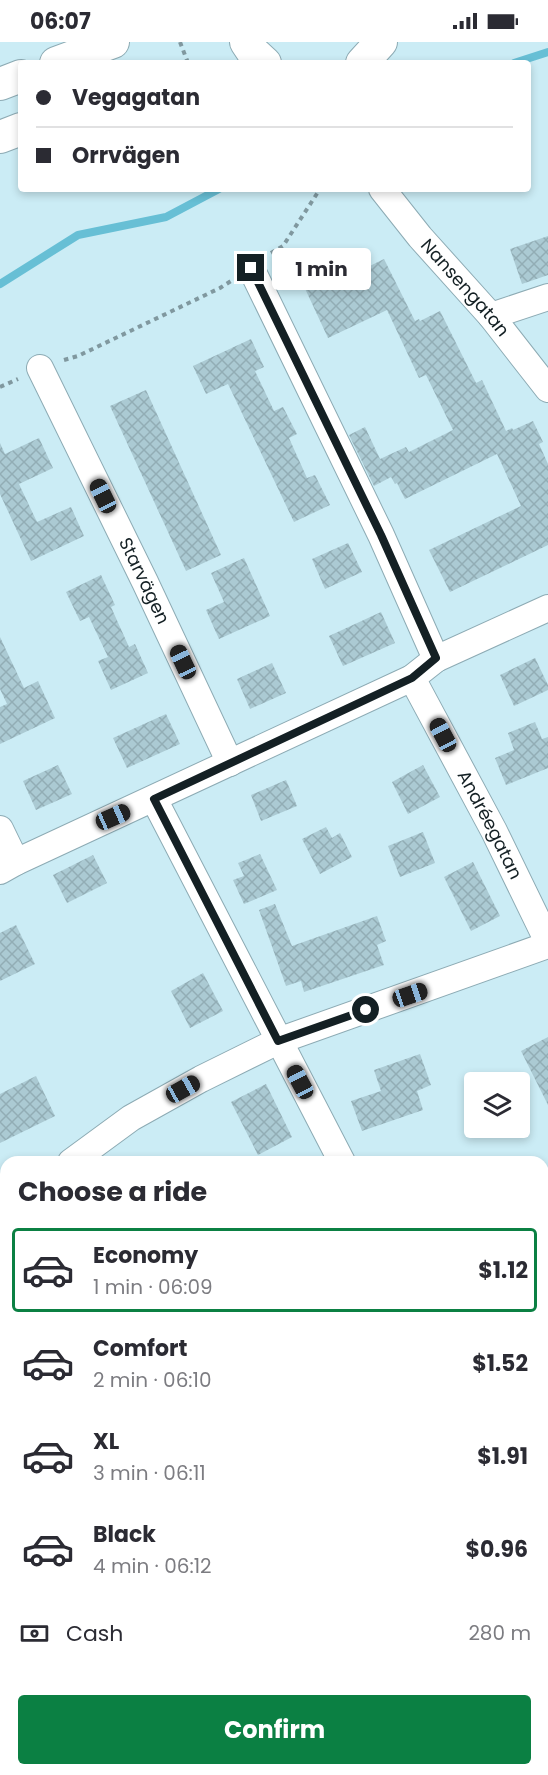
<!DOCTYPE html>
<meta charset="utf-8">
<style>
:root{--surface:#fff;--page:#f2f2f3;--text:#2b2b33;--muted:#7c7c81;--line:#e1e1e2;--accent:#0b8043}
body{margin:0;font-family:Poppins,sans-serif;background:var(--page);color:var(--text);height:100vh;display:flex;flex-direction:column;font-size:22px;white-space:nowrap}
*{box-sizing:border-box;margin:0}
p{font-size:20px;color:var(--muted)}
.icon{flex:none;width:33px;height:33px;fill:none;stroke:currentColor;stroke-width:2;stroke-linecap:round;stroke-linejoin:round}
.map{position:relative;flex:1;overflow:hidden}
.details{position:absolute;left:0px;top:1114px;width:549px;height:620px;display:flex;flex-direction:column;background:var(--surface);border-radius:18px 18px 0 0;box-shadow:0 3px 9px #0003}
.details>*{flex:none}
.banner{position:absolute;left:18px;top:18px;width:513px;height:132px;border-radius:6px;box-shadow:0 3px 9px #0003;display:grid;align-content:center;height:132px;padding:0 18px;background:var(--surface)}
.fabs{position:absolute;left:464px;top:1030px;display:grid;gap:12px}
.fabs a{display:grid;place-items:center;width:66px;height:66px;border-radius:6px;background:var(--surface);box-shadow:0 3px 9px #0003;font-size:30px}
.end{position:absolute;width:27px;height:27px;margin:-14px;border:8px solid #142024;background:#fff;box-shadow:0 0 0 3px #fff}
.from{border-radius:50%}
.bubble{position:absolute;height:42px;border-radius:6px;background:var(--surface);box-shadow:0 3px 9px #0003;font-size:20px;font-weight:700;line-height:42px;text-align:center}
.car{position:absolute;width:18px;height:36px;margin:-18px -9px;border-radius:8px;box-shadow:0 0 4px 2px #0007;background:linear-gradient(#222 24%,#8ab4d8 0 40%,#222 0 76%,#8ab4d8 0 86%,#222 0)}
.banner b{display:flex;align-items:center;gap:21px;height:57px;font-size:22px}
.banner b+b{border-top:2px solid var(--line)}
.banner i{width:15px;height:15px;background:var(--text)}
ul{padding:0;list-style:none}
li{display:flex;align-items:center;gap:18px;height:84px;margin:0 12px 9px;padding:0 6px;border:3px solid transparent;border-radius:6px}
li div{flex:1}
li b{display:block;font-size:22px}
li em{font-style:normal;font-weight:700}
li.current{border-color:var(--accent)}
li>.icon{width:54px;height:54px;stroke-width:1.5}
h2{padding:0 18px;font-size:27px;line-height:72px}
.pay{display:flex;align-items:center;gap:15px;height:66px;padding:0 18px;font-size:22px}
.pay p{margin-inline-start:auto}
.cta{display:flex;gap:12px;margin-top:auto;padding:12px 18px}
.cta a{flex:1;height:69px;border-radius:6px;background:var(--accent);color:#fff;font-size:24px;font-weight:700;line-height:69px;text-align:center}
.status{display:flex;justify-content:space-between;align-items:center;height:42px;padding:0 30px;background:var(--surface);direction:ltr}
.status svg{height:16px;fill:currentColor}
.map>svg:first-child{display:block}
.forest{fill:url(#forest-firs)}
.green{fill:#f7c3d2}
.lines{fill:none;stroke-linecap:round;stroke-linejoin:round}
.stream{stroke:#67bfd5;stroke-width:8}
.building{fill:url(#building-cross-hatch)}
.minor-casing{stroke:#8dabb4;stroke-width:28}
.tertiary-casing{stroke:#8dabb4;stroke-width:34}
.path{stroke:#80989f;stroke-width:4;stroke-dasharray:4.5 4.5;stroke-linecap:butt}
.minor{stroke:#fff;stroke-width:26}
.tertiary{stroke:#fff;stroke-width:32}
.route{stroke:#142024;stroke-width:8}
.labels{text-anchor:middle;stroke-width:4.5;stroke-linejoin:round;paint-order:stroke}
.street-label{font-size:18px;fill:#142024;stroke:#e3f7fc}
</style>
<div class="status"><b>06:07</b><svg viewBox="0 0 49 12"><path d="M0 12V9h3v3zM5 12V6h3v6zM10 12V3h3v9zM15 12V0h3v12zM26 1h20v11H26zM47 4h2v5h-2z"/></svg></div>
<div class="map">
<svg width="548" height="1733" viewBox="0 0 548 1733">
<defs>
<pattern id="forest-firs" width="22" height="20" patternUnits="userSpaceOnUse" patternTransform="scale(1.5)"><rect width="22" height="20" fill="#d18aa0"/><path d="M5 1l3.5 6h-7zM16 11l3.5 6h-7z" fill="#a87082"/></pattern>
<pattern id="building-cross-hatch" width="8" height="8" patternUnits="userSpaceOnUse" patternTransform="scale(1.5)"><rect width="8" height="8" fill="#abcad3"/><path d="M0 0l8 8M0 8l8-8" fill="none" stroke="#92adb5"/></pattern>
</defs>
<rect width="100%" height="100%" fill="#cbecf5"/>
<g class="forest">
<polygon points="543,1247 548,1247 548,1598 543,1583"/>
<polygon points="6,1366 6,1601 0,1609 0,1369"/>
</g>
<polygon class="green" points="0,1671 6,1676 6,1728 30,1728 28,1733 0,1733"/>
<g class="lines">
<g class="stream">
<polyline points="514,21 548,10"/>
<polyline points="0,242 78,193 166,175 219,147"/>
</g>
</g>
<g class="building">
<polygon points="548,194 548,233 522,242 510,207"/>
<polygon points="384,217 415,279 419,277 420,279 440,269 476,341 482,338 506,389 512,386 513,388 533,379 543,400 539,402 548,422 548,503 450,550 429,508 521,464 497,412 405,457 397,441 395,442 391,435 374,444 349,393 365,385 380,417 406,405 409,410 453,388 426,333 419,336 387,268 328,296 301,238 322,228 329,244"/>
<polygon points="251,297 264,325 255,329 274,369 283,365 297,392 289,396 307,436 315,433 330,463 294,480 228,342 206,352 193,324"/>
<polygon points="146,348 221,513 186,529 110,364"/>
<polygon points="39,396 53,426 19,442 37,480 71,465 84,494 31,519 0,452 0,401 5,412"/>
<polygon points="348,501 362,530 325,547 312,517"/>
<polygon points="244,516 270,574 219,597 206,568 224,560 211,531"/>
<polygon points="101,533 115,563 111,565 129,605 135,602 148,631 111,648 98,619 108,615 89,575 80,579 66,550"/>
<polygon points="381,570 395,601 343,624 329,594"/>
<polygon points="0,595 24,646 38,639 55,676 0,702 0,665 7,662 0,647"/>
<polygon points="535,616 548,643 548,648 514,664 500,633"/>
<polygon points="272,621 286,651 250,667 237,637"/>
<polygon points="166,672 180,702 127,726 113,696"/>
<polygon points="535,680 542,697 548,695 548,726 506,743 495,716 514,708 508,691"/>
<polygon points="58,723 72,752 36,768 23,739"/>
<polygon points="423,723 440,755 408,772 392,740"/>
<polygon points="286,738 297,764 261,779 251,753"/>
<polygon points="326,785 332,796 340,791 352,815 320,832 302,797"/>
<polygon points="423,790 435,821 400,835 388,804"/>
<polygon points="260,812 277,848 244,862 233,838 244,834 238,821"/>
<polygon points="93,813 107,841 67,861 53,833"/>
<polygon points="473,820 500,874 471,889 444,835"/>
<polygon points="275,862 292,904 377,874 386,899 377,903 384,923 304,950 301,939 286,944 259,868"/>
<polygon points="16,883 35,922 0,939 0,891"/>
<polygon points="203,931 223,969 190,986 171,949"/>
<polygon points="548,995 548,1063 521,1009"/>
<polygon points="420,1012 431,1043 417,1049 423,1068 362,1089 351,1059 381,1049 374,1028"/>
<polygon points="36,1034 55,1074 0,1101 0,1052"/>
<polygon points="266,1042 292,1095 258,1113 231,1060"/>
</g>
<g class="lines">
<g class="minor-casing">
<g id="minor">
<path id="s1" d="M382,147l38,48 71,79 57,73"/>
<polyline points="251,226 381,493 436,617"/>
<polyline points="491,274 548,255"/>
<path id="s2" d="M40,326l105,214 85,181"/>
<path id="s3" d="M412,636l82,153 54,111"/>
<polyline points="154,757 342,1120"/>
<polyline points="0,787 16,820"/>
<polyline points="0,829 16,820 412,636 436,617 548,566"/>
<polyline points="71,1120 131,1076 201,1037 278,999 548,903"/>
<polyline points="0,1168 6,1164"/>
<polyline points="446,1728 446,1733"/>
<polyline points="101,1733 101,1728"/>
</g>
</g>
<g class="tertiary-casing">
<g id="tertiary">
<polyline points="246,0 252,9 265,21"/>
<polyline points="56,21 113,0"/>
<polyline points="362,21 381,0"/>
<polyline points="0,42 21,34"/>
<polyline points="0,95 21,87"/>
</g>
</g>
<g class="path">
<polyline points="180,0 188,21"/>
<polyline points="271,211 283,204 320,147"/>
<polyline points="64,318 78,314 220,246 231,239"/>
<polyline points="0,345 18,337"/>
</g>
<use href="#minor" class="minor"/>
<use href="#tertiary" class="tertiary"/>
</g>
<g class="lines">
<polyline class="route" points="251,226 381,493 436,616 412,636 154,757 278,999 366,968"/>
</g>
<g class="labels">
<g class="street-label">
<text dy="6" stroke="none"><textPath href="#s1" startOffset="129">Nansengatan</textPath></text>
<text dy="6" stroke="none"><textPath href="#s2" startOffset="237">Starvägen</textPath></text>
<text dy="6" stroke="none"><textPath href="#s3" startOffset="166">Andréegatan</textPath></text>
</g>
</g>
</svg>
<div class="fabs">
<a><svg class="icon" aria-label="layers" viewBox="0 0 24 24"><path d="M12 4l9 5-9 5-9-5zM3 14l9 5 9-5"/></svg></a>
</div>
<i class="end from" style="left:366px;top:968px"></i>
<i class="end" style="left:251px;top:226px"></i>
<div class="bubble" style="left:272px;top:206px;width:99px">1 min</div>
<i class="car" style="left:103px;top:454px;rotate:334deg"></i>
<i class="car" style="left:183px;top:620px;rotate:335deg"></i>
<i class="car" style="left:443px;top:693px;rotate:332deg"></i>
<i class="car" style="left:113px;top:775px;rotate:66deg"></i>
<i class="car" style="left:410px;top:953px;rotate:71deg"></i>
<i class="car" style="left:300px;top:1040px;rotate:332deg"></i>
<i class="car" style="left:183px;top:1047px;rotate:61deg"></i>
<div class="banner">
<b><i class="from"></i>Vegagatan</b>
<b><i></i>Orrvägen</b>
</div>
<section class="details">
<h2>Choose a ride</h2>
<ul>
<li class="current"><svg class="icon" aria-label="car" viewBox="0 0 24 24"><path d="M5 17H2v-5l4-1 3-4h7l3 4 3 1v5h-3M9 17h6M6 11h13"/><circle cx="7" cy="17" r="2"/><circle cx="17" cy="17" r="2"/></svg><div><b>Economy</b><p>1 min · 06:09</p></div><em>$1.12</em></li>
<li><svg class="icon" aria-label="car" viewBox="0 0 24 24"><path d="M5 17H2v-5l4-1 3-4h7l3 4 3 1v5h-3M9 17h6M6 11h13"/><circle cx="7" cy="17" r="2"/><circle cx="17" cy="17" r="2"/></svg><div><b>Comfort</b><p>2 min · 06:10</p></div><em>$1.52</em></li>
<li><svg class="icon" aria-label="car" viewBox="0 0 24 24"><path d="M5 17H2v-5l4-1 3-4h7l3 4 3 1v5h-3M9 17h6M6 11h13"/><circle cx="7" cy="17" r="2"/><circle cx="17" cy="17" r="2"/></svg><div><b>XL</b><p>3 min · 06:11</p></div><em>$1.91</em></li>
<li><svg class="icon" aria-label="car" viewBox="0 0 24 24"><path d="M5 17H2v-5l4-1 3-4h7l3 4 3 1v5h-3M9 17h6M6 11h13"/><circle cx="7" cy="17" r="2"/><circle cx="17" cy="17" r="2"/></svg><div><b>Black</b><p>4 min · 06:12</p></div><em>$0.96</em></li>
</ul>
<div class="pay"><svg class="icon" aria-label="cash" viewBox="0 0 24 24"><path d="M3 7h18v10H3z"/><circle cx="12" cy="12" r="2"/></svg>Cash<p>280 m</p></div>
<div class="cta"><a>Confirm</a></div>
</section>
</div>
